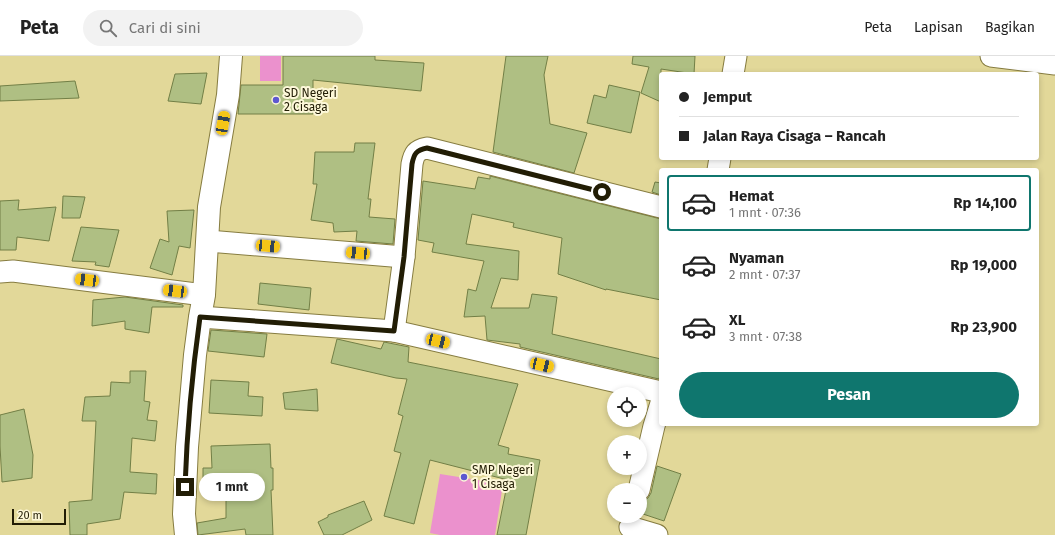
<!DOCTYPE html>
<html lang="id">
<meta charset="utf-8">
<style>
:root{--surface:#fff;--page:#f2f2f2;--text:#222;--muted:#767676;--line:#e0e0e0;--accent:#0f766e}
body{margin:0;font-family:"Fira Sans",sans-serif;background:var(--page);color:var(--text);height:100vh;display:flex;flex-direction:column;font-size:15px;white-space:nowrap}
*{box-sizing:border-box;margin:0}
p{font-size:13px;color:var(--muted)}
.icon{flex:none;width:22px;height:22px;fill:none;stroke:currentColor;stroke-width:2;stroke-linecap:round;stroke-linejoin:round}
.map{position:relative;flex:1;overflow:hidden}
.panel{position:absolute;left:659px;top:112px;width:380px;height:258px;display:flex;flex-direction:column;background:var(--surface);border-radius:4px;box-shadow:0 2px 6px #0003}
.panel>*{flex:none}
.guide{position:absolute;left:659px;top:16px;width:380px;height:88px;border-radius:4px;box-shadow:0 2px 6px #0003;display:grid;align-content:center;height:88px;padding:0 20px;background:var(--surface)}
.controls{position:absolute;left:607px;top:331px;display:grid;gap:8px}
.controls a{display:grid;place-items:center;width:40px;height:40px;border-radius:50%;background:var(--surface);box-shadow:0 2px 6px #0003;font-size:20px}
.scale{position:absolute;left:12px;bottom:10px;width:54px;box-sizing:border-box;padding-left:4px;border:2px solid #221d05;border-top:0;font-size:11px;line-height:14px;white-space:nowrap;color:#221d05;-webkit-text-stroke:3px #fdf8d9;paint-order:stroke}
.end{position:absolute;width:18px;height:18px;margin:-9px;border:5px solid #221d05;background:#fff;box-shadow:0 0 0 2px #fff}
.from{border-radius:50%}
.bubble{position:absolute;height:28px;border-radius:14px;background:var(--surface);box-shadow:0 2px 6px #0003;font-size:13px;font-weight:700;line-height:28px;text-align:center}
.car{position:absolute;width:12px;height:24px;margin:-12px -6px;border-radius:5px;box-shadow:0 0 3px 1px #0007;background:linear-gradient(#f5c518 24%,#345 0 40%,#f5c518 0 76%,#345 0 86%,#f5c518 0)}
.guide b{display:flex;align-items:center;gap:14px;height:38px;font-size:15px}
.guide b+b{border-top:1px solid var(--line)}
.guide i{width:10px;height:10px;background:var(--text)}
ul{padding:7px 0 0;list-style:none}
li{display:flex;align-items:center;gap:12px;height:56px;margin:0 8px 6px;padding:0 12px;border:2px solid transparent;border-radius:4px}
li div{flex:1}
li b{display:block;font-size:15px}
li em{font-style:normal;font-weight:700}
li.on{border-color:var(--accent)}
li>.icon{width:36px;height:36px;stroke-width:1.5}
.primary-button{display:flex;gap:8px;margin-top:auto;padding:8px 20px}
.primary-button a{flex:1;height:46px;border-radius:24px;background:var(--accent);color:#fff;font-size:16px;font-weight:700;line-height:46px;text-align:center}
header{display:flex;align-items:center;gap:24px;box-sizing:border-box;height:56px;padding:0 20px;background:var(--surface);border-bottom:1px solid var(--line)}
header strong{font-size:19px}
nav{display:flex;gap:22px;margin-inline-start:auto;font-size:14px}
.search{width:280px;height:36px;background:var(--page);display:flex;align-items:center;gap:10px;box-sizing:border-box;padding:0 14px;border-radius:22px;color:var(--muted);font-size:15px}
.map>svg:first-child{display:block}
.green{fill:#eb91cd}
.building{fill:#afbf83;stroke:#727f46}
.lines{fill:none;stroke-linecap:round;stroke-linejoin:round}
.minor-casing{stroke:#867c40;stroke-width:23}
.major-casing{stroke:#867c40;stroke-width:24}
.minor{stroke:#fff;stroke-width:21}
.major{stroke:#fff;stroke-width:22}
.route{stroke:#221d05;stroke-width:5}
.poi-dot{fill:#5d58d0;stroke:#fdf8d9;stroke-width:1.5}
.labels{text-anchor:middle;stroke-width:4;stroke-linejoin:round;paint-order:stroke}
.poi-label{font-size:12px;fill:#221d05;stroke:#fdf8d9;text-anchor:start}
</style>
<header>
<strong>Peta</strong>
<div class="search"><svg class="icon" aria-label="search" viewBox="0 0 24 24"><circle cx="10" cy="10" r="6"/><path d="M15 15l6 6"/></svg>Cari di sini</div>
<nav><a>Peta</a><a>Lapisan</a><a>Bagikan</a></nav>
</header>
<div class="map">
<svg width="1055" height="479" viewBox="0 0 1055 479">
<rect width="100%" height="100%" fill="#e2d899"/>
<g class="green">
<rect x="260" y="0" width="21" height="25"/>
<polygon points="440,418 503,428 495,479 440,479 430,477"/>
</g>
<g class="building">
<polygon points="283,0 375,0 375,4 424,7 421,35 313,24 313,58 238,58 241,29 283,29"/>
<polygon points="506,0 548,0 544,19 550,68 587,77 574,117 493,96"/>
<polygon points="633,0 695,0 694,18 661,13 661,46 641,37 649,11 632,8"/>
<polygon points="207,17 201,48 168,45 175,18"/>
<polygon points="75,25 79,42 0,45 0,30"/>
<polygon points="609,29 640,36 631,77 587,67 594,39 606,42"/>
<polygon points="355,87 375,87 368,143 371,143 369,161 395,163 393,188 356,185 357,175 334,176 333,167 311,164 317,128 313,128 315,96 354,96"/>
<polygon points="490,120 661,163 661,244 606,233 606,234 558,218 562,182 513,171 514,167 472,158 466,188 519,195 518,224 501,222 491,252 529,252 532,238 557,241 552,278 661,303 661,315 659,323 520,291 520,288 487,284 485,260 464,261 468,233 476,235 484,205 432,196 434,187 418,184 423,125 475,133 478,121 490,123"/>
<polygon points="655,126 661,127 661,139 652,136"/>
<polygon points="63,140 85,141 80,162 62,162"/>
<polygon points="19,144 18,154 56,151 49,185 17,181 16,194 0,194 0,145"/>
<polygon points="194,154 190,192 179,190 172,219 150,212 160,183 169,186 167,155"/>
<polygon points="81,171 119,174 109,211 95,209 96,206 72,205"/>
<polygon points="260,227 311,232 309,254 258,248"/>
<polygon points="125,241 183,249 183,251 152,251 149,277 125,273 125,265 92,270 93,244"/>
<polygon points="211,274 267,278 264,301 208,295"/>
<polygon points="337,283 381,293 384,286 409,291 408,306 518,328 498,389 509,392 508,398 540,404 526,479 497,479 508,424 430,404 414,468 384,460 401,397 394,395 403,360 398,358 407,323 396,322 331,307"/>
<polygon points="130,315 146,315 144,345 150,346 147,364 157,365 155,385 132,382 130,416 157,418 156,438 124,436 120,463 87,468 87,479 70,479 69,446 92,444 96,365 82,365 85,341 110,340 111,326 130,327"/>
<polygon points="211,324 249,326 248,340 263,341 262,360 209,357"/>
<polygon points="317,333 318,355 285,353 283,337"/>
<polygon points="24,353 33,399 32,422 2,426 0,390 0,359"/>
<polygon points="270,388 271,412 273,412 273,434 271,434 273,479 246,479 245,473 198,479 197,467 226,462 226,434 203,434 203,412 212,412 211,390"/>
<polygon points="657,410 681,418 664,465 640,457 645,444 648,442 651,437"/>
<polygon points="364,445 372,464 342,479 324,479 318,466 328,461 328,459"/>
</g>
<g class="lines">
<g class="minor-casing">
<g id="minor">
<polyline points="991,0 1055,8"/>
<polyline points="733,18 736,0"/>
<polyline points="718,114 720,102"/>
<polyline points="208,185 404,201"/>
<polyline points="0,216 13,215 204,239"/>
<polyline points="200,261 394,275 661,336"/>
<path d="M394,275l10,-74 8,-93c2,-10 4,-14 15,-16l234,59"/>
<polyline points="639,434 654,370 661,347"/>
<polyline points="630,471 657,479"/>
</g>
</g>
<g class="major-casing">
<polyline id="major" points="186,479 184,458 187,391 195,299 200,261 204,239 209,151 228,39 231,0"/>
</g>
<use href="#minor" class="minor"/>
<use href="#major" class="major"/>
</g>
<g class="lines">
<path class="route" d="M185,431c2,-57 7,-113 15,-170l194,14 10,-74 8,-93c2,-10 4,-14 15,-16l175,44"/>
</g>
<g class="poi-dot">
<circle cx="276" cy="44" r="4"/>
<circle cx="464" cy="421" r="4"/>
</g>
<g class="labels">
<g class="poi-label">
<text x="284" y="41">SD Negeri<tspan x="284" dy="14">2 Cisaga</tspan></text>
<text x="472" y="418">SMP Negeri<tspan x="472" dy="14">1 Cisaga</tspan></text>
</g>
</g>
</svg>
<div class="controls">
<a><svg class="icon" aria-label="locate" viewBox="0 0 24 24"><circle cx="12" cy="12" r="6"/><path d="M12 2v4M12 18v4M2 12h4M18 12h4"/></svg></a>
<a>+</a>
<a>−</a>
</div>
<div class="scale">20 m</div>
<i class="end from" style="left:602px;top:136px"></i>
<i class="end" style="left:185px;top:431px"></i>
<div class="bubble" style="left:199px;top:417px;width:66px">1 mnt</div>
<i class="car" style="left:223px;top:67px;rotate:10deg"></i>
<i class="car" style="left:268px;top:190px;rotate:95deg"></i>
<i class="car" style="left:358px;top:197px;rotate:275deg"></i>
<i class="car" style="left:87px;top:224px;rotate:277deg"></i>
<i class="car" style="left:175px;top:235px;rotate:277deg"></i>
<i class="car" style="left:438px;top:285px;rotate:103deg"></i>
<i class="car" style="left:542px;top:309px;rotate:103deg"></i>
<div class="guide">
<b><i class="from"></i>Jemput</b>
<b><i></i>Jalan Raya Cisaga – Rancah</b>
</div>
<section class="panel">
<ul>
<li class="on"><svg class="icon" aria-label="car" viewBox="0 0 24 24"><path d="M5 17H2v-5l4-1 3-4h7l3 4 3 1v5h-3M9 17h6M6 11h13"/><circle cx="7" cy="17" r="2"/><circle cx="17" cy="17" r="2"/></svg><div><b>Hemat</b><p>1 mnt · 07:36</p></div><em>Rp 14,100</em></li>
<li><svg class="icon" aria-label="car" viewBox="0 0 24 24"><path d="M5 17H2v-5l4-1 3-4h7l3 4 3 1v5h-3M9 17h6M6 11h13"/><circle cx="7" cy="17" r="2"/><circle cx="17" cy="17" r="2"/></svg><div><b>Nyaman</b><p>2 mnt · 07:37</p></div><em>Rp 19,000</em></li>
<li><svg class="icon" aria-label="car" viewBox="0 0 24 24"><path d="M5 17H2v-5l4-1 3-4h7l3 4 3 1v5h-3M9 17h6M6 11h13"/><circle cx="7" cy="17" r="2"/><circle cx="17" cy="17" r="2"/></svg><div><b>XL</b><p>3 mnt · 07:38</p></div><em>Rp 23,900</em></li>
</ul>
<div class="primary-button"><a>Pesan</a></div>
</section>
</div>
